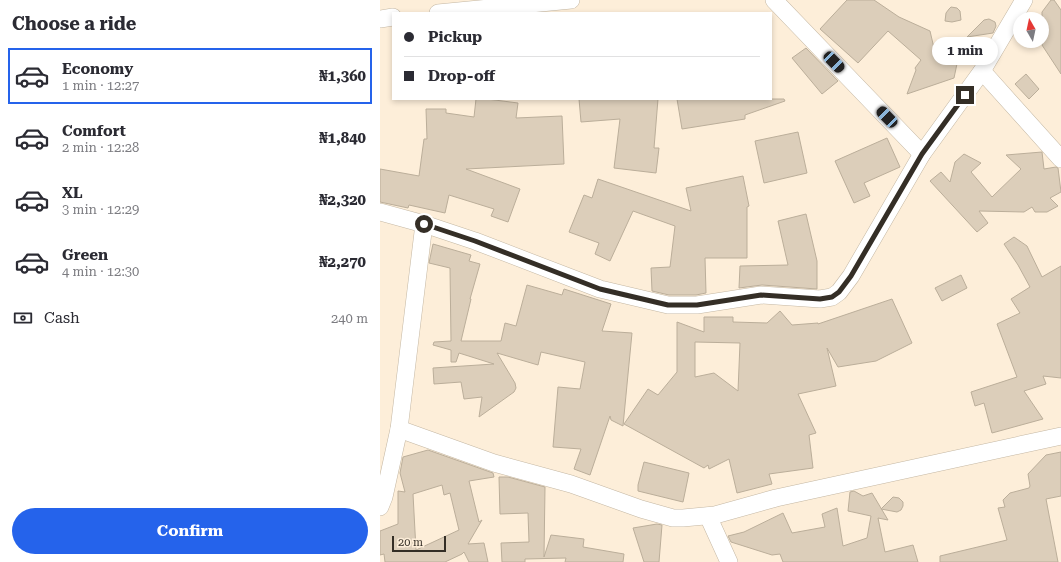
<!DOCTYPE html>
<meta charset="utf-8">
<style>
:root{--surface:#fff;--page:#f2f2f3;--text:#2b2b33;--muted:#7c7c81;--line:#e1e1e2;--accent:#2563eb}
body{margin:0;font-family:"Roboto Serif",serif;background:var(--page);color:var(--text);height:100vh;display:flex;flex-direction:column;font-size:15px;white-space:nowrap}
*{box-sizing:border-box;margin:0}
p{font-size:13px;color:var(--muted)}
.icon{flex:none;width:22px;height:22px;fill:none;stroke:currentColor;stroke-width:2;stroke-linecap:round;stroke-linejoin:round}
.map{position:relative;flex:1;overflow:hidden}
.panel{display:flex;flex-direction:column;background:var(--surface);width:380px}
.panel>*{flex:none}
.banner{position:absolute;left:12px;top:12px;width:380px;height:88px;border-radius:0px;box-shadow:0 2px 6px #0003;display:grid;align-content:center;height:88px;padding:0 12px;background:var(--surface)}
.needle{width:26px;rotate:351deg}
.tools{position:absolute;left:633px;top:12px;display:grid;gap:8px}
.tools a{display:grid;place-items:center;width:36px;height:36px;border-radius:50%;background:var(--surface);box-shadow:0 2px 6px #0003;font-size:20px}
.scale{position:absolute;left:12px;bottom:10px;width:54px;box-sizing:border-box;padding-left:4px;border:2px solid #342e26;border-top:0;font-size:11px;line-height:14px;white-space:nowrap;color:#342e26;-webkit-text-stroke:3px #fdeed9;paint-order:stroke}
.end{position:absolute;width:18px;height:18px;margin:-9px;border:5px solid #342e26;background:#fff;box-shadow:0 0 0 2px #fff}
.from{border-radius:50%}
.bubble{position:absolute;height:28px;border-radius:14px;background:var(--surface);box-shadow:0 2px 6px #0003;font-size:13px;font-weight:700;line-height:28px;text-align:center}
.car{position:absolute;width:12px;height:24px;margin:-12px -6px;border-radius:5px;box-shadow:0 0 3px 1px #0007;background:linear-gradient(#222 24%,#8ab4d8 0 40%,#222 0 76%,#8ab4d8 0 86%,#222 0)}
.banner b{display:flex;align-items:center;gap:14px;height:38px;font-size:15px}
.banner b+b{border-top:1px solid var(--line)}
.banner i{width:10px;height:10px;background:var(--text)}
ul{padding:0;list-style:none}
li{display:flex;align-items:center;gap:12px;height:56px;margin:0 8px 6px;padding:0 4px;border:2px solid transparent;border-radius:0px}
li div{flex:1}
li b{display:block;font-size:15px}
li em{font-style:normal;font-weight:700}
li.active{border-color:var(--accent)}
li>.icon{width:36px;height:36px;stroke-width:1.5}
h2{padding:0 12px;font-size:18px;line-height:48px}
.pay{display:flex;align-items:center;gap:10px;height:44px;padding:0 12px;font-size:15px}
.pay p{margin-inline-start:auto}
.cta{display:flex;gap:8px;margin-top:auto;padding:8px 12px}
.cta a{flex:1;height:46px;border-radius:24px;background:var(--accent);color:#fff;font-size:16px;font-weight:700;line-height:46px;text-align:center}
main{display:flex;flex:1;min-height:0}
.map>svg:first-child{display:block}
.building{fill:#dcceba;stroke:#bbae9a;fill-rule:evenodd}
.lines{fill:none;stroke-linecap:round;stroke-linejoin:round}
.street-casing{stroke:#c4b7a3;stroke-width:18}
.street{stroke:#fff;stroke-width:17}
.route{stroke:#342e26;stroke-width:5}
</style>
<main>
<section class="panel">
<h2>Choose a ride</h2>
<ul>
<li class="active"><svg class="icon" aria-label="car" viewBox="0 0 24 24"><path d="M5 17H2v-5l4-1 3-4h7l3 4 3 1v5h-3M9 17h6M6 11h13"/><circle cx="7" cy="17" r="2"/><circle cx="17" cy="17" r="2"/></svg><div><b>Economy</b><p>1 min · 12:27</p></div><em>₦1,360</em></li>
<li><svg class="icon" aria-label="car" viewBox="0 0 24 24"><path d="M5 17H2v-5l4-1 3-4h7l3 4 3 1v5h-3M9 17h6M6 11h13"/><circle cx="7" cy="17" r="2"/><circle cx="17" cy="17" r="2"/></svg><div><b>Comfort</b><p>2 min · 12:28</p></div><em>₦1,840</em></li>
<li><svg class="icon" aria-label="car" viewBox="0 0 24 24"><path d="M5 17H2v-5l4-1 3-4h7l3 4 3 1v5h-3M9 17h6M6 11h13"/><circle cx="7" cy="17" r="2"/><circle cx="17" cy="17" r="2"/></svg><div><b>XL</b><p>3 min · 12:29</p></div><em>₦2,320</em></li>
<li><svg class="icon" aria-label="car" viewBox="0 0 24 24"><path d="M5 17H2v-5l4-1 3-4h7l3 4 3 1v5h-3M9 17h6M6 11h13"/><circle cx="7" cy="17" r="2"/><circle cx="17" cy="17" r="2"/></svg><div><b>Green</b><p>4 min · 12:30</p></div><em>₦2,270</em></li>
</ul>
<div class="pay"><svg class="icon" aria-label="cash" viewBox="0 0 24 24"><path d="M3 7h18v10H3z"/><circle cx="12" cy="12" r="2"/></svg>Cash<p>240 m</p></div>
<div class="cta"><a>Confirm</a></div>
</section>
<div class="map">
<svg width="681" height="562" viewBox="0 0 681 562">
<rect width="100%" height="100%" fill="#fdeed9"/>
<g class="building">
<polygon points="467,0 494,0 519,17 550,31 554,48 578,59 574,78 527,94 536,70 535,68 541,60 508,31 478,63 440,29"/>
<polygon points="671,0 674,0 681,10 681,74 662,45 662,12"/>
<polygon points="571,7 577,8 580,11 581,20 572,22 565,21 566,13 569,9"/>
<polygon points="609,19 615,22 616,26 613,33 587,37 604,20"/>
<polygon points="426,48 458,81 442,94 412,58"/>
<polygon points="646,74 659,89 649,99 635,84"/>
<polygon points="96,99 107,99 138,103 136,118 182,116 184,164 86,169 140,189 128,222 111,216 114,209 69,195 65,213 29,205 28,208 0,202 0,169 39,176 44,139 47,139 46,109 66,109 66,113 94,117"/>
<polygon points="199,99 278,99 274,148 279,148 276,173 234,168 240,119 201,122"/>
<polygon points="297,99 404,99 405,101 365,115 365,119 302,129"/>
<polygon points="418,132 427,173 384,183 375,141"/>
<polygon points="507,138 520,167 484,183 490,196 474,203 455,161"/>
<polygon points="662,152 664,169 676,167 678,168 681,192 670,198 678,206 667,212 655,212 652,207 644,212 599,211 608,223 597,232 550,181 561,172 570,182 575,162 584,154 601,163 591,172 612,197 641,169 626,155"/>
<polygon points="363,176 369,206 367,207 367,258 325,258 326,293 316,295 289,295 272,291 271,268 290,267 295,226 253,211 230,261 215,254 219,243 189,232 204,195 212,198 218,179 311,211 306,188"/>
<polygon points="426,214 437,261 437,289 382,285 359,288 360,266 408,265 398,221"/>
<polygon points="634,237 647,246 662,277 681,266 681,378 663,376 666,384 644,391 663,419 612,433 604,403 595,406 591,392 637,377 617,324 640,313 631,299 650,287 638,265 624,244"/>
<polygon points="53,244 91,255 89,261 100,264 90,299 91,299 81,341 121,341 125,323 136,326 147,285 182,295 184,289 231,304 222,331 252,333 243,426 231,420 230,416 210,475 194,469 201,449 173,447 178,387 200,389 205,362 161,352 158,365 117,353 135,383 136,388 134,392 99,417 102,397 84,399 81,382 54,384 53,368 114,364 79,353 76,362 71,362 71,350 53,345 54,342 71,341 70,268 49,263"/>
<polygon points="581,275 587,288 562,301 555,288"/>
<path d="M512,299l20,44 -36,18 -38,6 -11,-19 9,38 -38,8 18,39 -7,2 4,33 -44,6 3,10 -35,9 -8,-34 -20,10 -1,-4 -4,3 -80,-44 24,-35 10,6 19,-23v-50l27,10v-15h29v5l34,1 13,-12 12,14 26,-2v1zM315,342l45,1 -2,48 -24,-18 -19,4z"/>
<path d="M48,450l65,23 1,4 -25,4 10,41 3,-2 -14,24 16,-1 4,19h-19l-5,-10 -2,2 -17,8h-60l-1,-8 -4,1v-24l18,-7v-33l7,1 -5,-19 3,-16zM62,485l2,10 6,-2 9,37 -43,20 -3,-56z"/>
<polygon points="681,452 681,496 666,499 678,562 560,562 560,556 627,540 618,508 625,507 623,500 630,493 649,488 650,486 648,474 666,455"/>
<polygon points="264,462 309,473 303,502 258,491 258,485"/>
<polygon points="119,477 128,477 165,487 164,557 171,535 204,539 203,547 244,554 243,562 185,562 186,558 145,559 145,562 122,562 121,543 149,542 148,513 120,514"/>
<polygon points="474,491 483,496 492,493 508,520 498,518 505,552 533,545 538,562 403,562 400,554 392,555 351,542 348,536 364,532 403,513 412,533 445,527 442,514 457,508 463,546 487,538 491,516 468,511 470,492"/>
<polygon points="513,497 519,498 523,502 523,506 521,510 517,512 501,509"/>
<polygon points="277,524 282,525 279,562 264,562 253,528"/>
</g>
<g class="lines">
<g class="street-casing">
<g id="street">
<polyline points="394,0 542,154"/>
<polyline points="58,13 191,0"/>
<polyline points="0,19 13,17"/>
<polyline points="602,71 681,159"/>
<polyline points="0,212 44,224 95,241 220,289 288,305 317,305 381,295 440,299 452,297 459,292 471,276 542,154 602,71 644,0"/>
<polyline points="19,429 114,463 191,484 261,509 293,518 303,518 335,515 396,498 681,436"/>
<polyline points="0,507 4,497 19,429 44,224"/>
<polyline points="328,516 349,562"/>
</g>
</g>
<use href="#street" class="street"/>
</g>
<g class="lines">
<polyline class="route" points="44,224 95,241 220,289 288,305 317,305 381,295 440,299 452,297 459,292 471,276 542,154 585,95"/>
</g>
</svg>
<div class="tools">
<a><svg class="needle" viewBox="-14 -14 28 28"><path d="M0-13l5 13h-10z" fill="#e53935"/><path d="M0 13l5-13h-10z" fill="#7c7c81"/></svg></a>
</div>
<div class="scale">20 m</div>
<i class="end from" style="left:44px;top:224px"></i>
<i class="end" style="left:585px;top:95px"></i>
<div class="bubble" style="left:552px;top:37px;width:66px">1 min</div>
<i class="car" style="left:454px;top:62px;rotate:136deg"></i>
<i class="car" style="left:507px;top:117px;rotate:316deg"></i>
<div class="banner">
<b><i class="from"></i>Pickup</b>
<b><i></i>Drop-off</b>
</div>
</div>
</main>
